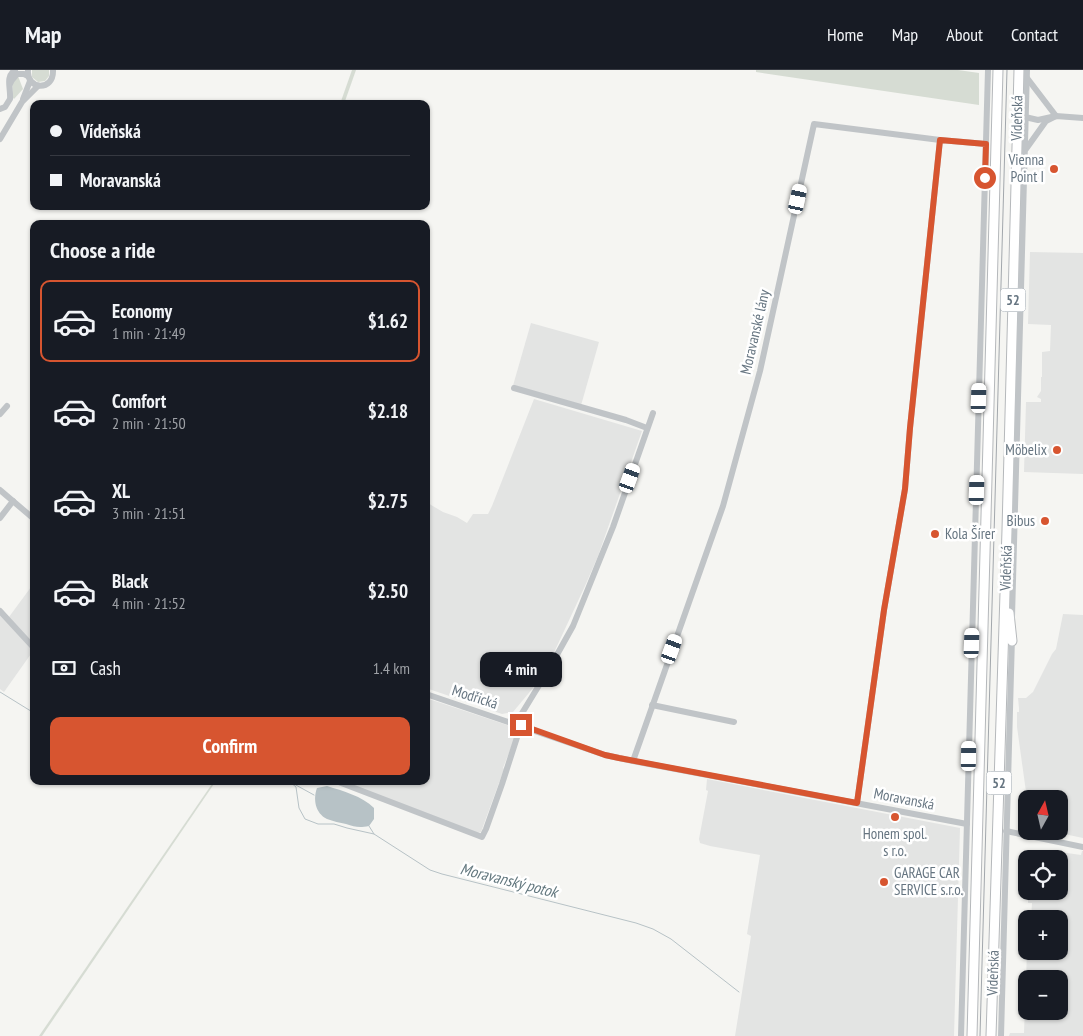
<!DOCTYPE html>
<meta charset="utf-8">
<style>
:root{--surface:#171b24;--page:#20242c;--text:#f1f3f6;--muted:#9ea1a6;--line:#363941;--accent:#d75530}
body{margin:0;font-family:"PT Sans Narrow",sans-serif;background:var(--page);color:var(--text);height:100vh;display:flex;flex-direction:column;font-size:19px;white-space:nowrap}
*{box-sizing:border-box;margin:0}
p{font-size:16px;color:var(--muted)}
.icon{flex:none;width:28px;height:28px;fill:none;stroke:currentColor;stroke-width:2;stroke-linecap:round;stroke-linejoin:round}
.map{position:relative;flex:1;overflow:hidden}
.side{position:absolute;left:30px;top:150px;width:400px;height:565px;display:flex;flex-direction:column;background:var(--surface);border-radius:10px;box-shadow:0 1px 4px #0004}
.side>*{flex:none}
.hud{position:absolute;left:30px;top:30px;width:400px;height:110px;border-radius:10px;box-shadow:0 1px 4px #0004;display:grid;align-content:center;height:110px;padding:0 20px;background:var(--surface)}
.needle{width:32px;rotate:8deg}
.controls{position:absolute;left:1018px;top:720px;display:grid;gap:10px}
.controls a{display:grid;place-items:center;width:50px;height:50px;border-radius:10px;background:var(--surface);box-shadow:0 1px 4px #0004;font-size:25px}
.end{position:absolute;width:22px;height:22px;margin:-11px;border:6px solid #d75530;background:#fff;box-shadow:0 0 0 2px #fff}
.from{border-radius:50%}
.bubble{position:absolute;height:35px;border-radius:10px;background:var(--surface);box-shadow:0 1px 4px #0004;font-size:16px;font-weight:800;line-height:35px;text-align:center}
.car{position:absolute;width:15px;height:30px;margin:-15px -8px;border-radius:6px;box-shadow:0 0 4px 1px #0007;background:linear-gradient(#fff 24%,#345 0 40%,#fff 0 76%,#345 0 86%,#fff 0)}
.hud b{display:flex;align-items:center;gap:18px;height:48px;font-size:19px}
.hud b+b{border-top:1px solid var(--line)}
.hud i{width:12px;height:12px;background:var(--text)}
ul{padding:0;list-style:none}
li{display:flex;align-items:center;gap:15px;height:82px;margin:0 10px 8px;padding:0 10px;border:2px solid transparent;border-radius:10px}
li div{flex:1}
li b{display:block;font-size:19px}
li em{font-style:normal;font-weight:800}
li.on{border-color:var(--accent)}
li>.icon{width:45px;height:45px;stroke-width:1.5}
h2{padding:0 20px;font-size:22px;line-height:60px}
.pay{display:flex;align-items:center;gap:12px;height:55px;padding:0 20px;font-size:19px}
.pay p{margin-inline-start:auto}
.cta{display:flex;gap:10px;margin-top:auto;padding:10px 20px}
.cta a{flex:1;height:58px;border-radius:10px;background:var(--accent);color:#fff;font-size:20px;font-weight:800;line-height:58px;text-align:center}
header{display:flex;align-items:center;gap:30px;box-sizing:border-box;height:70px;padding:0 25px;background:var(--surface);border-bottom:1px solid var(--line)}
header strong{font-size:24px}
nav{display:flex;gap:28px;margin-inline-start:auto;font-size:18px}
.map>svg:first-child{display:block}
.built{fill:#e3e4e3;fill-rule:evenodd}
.green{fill:#d6dcd3}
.water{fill:#b7c2c6}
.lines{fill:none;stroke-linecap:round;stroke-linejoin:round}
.stream{stroke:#b7c2c6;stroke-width:1}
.highway-casing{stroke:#b5b8bb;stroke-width:11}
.minor{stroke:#c0c4c7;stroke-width:6}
.highway{stroke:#fff;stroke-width:9}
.tram{stroke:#a2a7ac;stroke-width:1}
.route{stroke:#d75530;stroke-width:6}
.poi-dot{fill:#d75530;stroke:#fff;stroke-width:2}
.labels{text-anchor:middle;stroke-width:5;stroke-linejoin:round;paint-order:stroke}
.shield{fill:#fff;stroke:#949ea7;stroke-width:1}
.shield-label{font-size:14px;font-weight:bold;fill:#667581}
.street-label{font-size:15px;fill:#667581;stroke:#fff}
.poi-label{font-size:15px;fill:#667581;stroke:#fff;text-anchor:end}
.water-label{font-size:16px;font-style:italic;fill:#62777e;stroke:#fff}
</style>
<header>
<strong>Map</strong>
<nav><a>Home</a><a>Map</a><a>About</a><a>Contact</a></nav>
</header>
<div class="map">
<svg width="1083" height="966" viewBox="0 0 1083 966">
<rect width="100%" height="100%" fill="#f5f5f2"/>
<g class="built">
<polygon points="1030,182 1083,183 1083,404 1024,402 1026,332 1041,332 1041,329 1037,327 1041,321 1041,307 1042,307 1042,282 1050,281 1051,255 1028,254"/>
<polygon points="531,253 599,272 580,339 512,319"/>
<polygon points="534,329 642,361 598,486 585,516 543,606 513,642 502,644 426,618 426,432 443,442 457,447 467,453 473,444 488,444 492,436"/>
<polygon points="34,513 34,575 9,547"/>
<polygon points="0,544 33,581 4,622 0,619"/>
<polygon points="1063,544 1083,545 1083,768 1050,761 1059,761 1059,729 1027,729 1017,657 1017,642 1019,642 1019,638 1018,628 1026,628 1033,622 1052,584 1056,579"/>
<polygon points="426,628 513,657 516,660 516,665 503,698 504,699 481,762 478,763 342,711 426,711"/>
<polygon points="707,709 960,758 954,966 735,966 751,866 747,864 760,785 710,776 700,773 699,769 708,721 706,720"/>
<path d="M1082,781h1v185h-74l1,-3h14l3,-82h32v-32h-28l1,-16h-4v-12h31v-27l2,-3 -3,-2 2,-7 21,3zM1026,909h33v32h-33z"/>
</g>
<g class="green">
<polygon points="32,0 49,0 49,6 45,11 38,12 32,7"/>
<polygon points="352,0 356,0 344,34 340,34"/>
<polygon points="756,0 958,0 979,3 979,35 756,2"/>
<polygon points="18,6 23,19 14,29 13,28 12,12"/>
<polygon points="214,711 216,711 42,966 39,966"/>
</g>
<path class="water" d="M327,716c16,5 35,10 47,22v11l-5,7c-10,2 -14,1 -23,-2 -6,-1 -13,-3 -19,-5 -12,-6 -14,-20 -10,-31z"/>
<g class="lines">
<g class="stream">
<polyline points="0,622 34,643"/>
<polyline points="289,711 296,717 299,738 305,749 318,754 334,754 347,758 374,764 430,800 442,804 636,853 653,859 671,869 739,922"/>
<polyline points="294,714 314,725"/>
<polyline points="369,756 374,764"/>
</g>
<g class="highway-casing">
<g id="highway">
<polyline points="1009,543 1012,571"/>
<polyline points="972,966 998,0"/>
<polyline points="991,966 1007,460 1019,0"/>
</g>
</g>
<g class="minor">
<path d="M28,0c-2,20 26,22 25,0"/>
<polyline points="10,14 12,10 17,4 24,4 28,6"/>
<polyline points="23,29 30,11"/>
<path d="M0,39l5,-2 5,-8c1,-11 -5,-22 5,-29"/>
<polyline points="1025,47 1038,50 1056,46 1083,48"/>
<polyline points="0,69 22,32 38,16"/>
<polyline points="1026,79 1046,51 1056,46 1027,8"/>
<polyline points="514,318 626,350 647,358"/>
<polyline points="0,344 7,336"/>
<polyline points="0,420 34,449"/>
<polyline points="0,448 13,431"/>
<polyline points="0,541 34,578"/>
<polyline points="1012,547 1027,0"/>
<polyline points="426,624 605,685 633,691 967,754"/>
<polyline points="652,635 734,652"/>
<polyline points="516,653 549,599 573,556 613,457 653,343"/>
<polyline points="633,691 723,436 760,301 814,54 940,70 986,74"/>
<polyline points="336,711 482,767 486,759 502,714 521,655"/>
<polyline points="857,733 884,540 905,419 910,358 940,70"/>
<polyline points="1006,761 1083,777"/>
<polyline points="961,966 988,0"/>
<polyline points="1001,966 1012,567"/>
</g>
<use href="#highway" class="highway"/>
<polyline class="tram" points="980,966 1007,0"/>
</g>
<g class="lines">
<polyline class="route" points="521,655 605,685 619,688 857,733 884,540 905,419 910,358 940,70 986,74 985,108"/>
</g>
<g class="poi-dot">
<circle cx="1054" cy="99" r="5"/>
<circle cx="1057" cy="380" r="5"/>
<circle cx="1045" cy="451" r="5"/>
<circle cx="935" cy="464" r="5"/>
<circle cx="895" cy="747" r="5"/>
<circle cx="884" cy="812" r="5"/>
</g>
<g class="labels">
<g class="shield">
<rect x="1000.5" y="218.5" width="25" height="23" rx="4"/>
<rect x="986.5" y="701.5" width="25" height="23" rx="4"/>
</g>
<g class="shield-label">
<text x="1013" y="235">52</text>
<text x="999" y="718">52</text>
</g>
<g class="street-label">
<text transform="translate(1017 48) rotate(-89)" y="5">Vídeňská</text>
<text transform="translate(755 262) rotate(-77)" y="5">Moravanské lány</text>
<text transform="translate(1006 498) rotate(-88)" y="5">Vídeňská</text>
<text transform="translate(475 627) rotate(18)" y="5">Modřická</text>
<text transform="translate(904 729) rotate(11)" y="5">Moravanská</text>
<text transform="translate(993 903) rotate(-88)" y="5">Vídeňská</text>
</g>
<g class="poi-label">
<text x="1044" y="95">Vienna<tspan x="1044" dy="17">Point I</tspan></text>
<text x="1047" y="385">Möbelix</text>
<text x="1035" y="456">Bibus</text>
<text x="945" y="469" text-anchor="start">Kola Šírer</text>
<text x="895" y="769" text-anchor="middle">Honem spol.<tspan x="895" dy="17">s r.o.</tspan></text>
<text x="894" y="808" text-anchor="start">GARAGE CAR<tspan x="894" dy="17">SERVICE s.r.o.</tspan></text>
</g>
<g class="water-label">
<text transform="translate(509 810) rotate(14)" y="6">Moravanský potok</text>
</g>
</g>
</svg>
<div class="controls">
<a><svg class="needle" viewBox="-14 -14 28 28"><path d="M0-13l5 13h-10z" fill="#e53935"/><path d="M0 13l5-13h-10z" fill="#9ea1a6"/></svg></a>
<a><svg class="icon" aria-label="locate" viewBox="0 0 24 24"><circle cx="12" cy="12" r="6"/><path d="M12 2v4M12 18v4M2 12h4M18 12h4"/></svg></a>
<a>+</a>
<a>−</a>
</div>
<i class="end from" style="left:985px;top:108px"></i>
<i class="end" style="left:521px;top:655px"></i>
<div class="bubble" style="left:480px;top:582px;width:82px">4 min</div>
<i class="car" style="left:798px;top:129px;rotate:12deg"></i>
<i class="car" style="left:979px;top:328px;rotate:2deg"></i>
<i class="car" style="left:630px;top:408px;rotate:20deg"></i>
<i class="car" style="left:977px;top:420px;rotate:2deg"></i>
<i class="car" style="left:972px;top:573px;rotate:2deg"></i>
<i class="car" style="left:672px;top:579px;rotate:20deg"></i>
<i class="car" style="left:969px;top:686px;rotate:1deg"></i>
<div class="hud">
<b><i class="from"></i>Vídeňská</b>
<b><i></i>Moravanská</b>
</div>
<section class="side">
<h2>Choose a ride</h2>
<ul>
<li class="on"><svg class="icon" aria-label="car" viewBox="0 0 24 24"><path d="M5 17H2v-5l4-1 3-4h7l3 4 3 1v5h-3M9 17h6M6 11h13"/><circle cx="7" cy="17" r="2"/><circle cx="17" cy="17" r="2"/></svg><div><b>Economy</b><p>1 min · 21:49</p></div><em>$1.62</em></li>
<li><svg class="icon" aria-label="car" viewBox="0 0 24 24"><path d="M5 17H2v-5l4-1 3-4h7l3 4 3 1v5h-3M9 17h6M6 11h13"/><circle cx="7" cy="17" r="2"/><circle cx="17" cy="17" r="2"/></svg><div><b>Comfort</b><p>2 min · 21:50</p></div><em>$2.18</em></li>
<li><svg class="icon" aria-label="car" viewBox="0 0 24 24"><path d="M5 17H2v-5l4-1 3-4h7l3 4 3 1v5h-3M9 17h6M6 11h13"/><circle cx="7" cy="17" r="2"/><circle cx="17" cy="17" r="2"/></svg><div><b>XL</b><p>3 min · 21:51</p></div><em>$2.75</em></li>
<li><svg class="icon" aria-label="car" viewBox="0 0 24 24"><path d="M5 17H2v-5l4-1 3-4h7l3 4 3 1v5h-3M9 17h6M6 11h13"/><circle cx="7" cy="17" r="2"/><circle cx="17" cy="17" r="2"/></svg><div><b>Black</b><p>4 min · 21:52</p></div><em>$2.50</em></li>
</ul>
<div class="pay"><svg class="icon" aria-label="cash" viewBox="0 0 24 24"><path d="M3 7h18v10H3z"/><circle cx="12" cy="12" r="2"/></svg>Cash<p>1.4 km</p></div>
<div class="cta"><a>Confirm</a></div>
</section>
</div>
